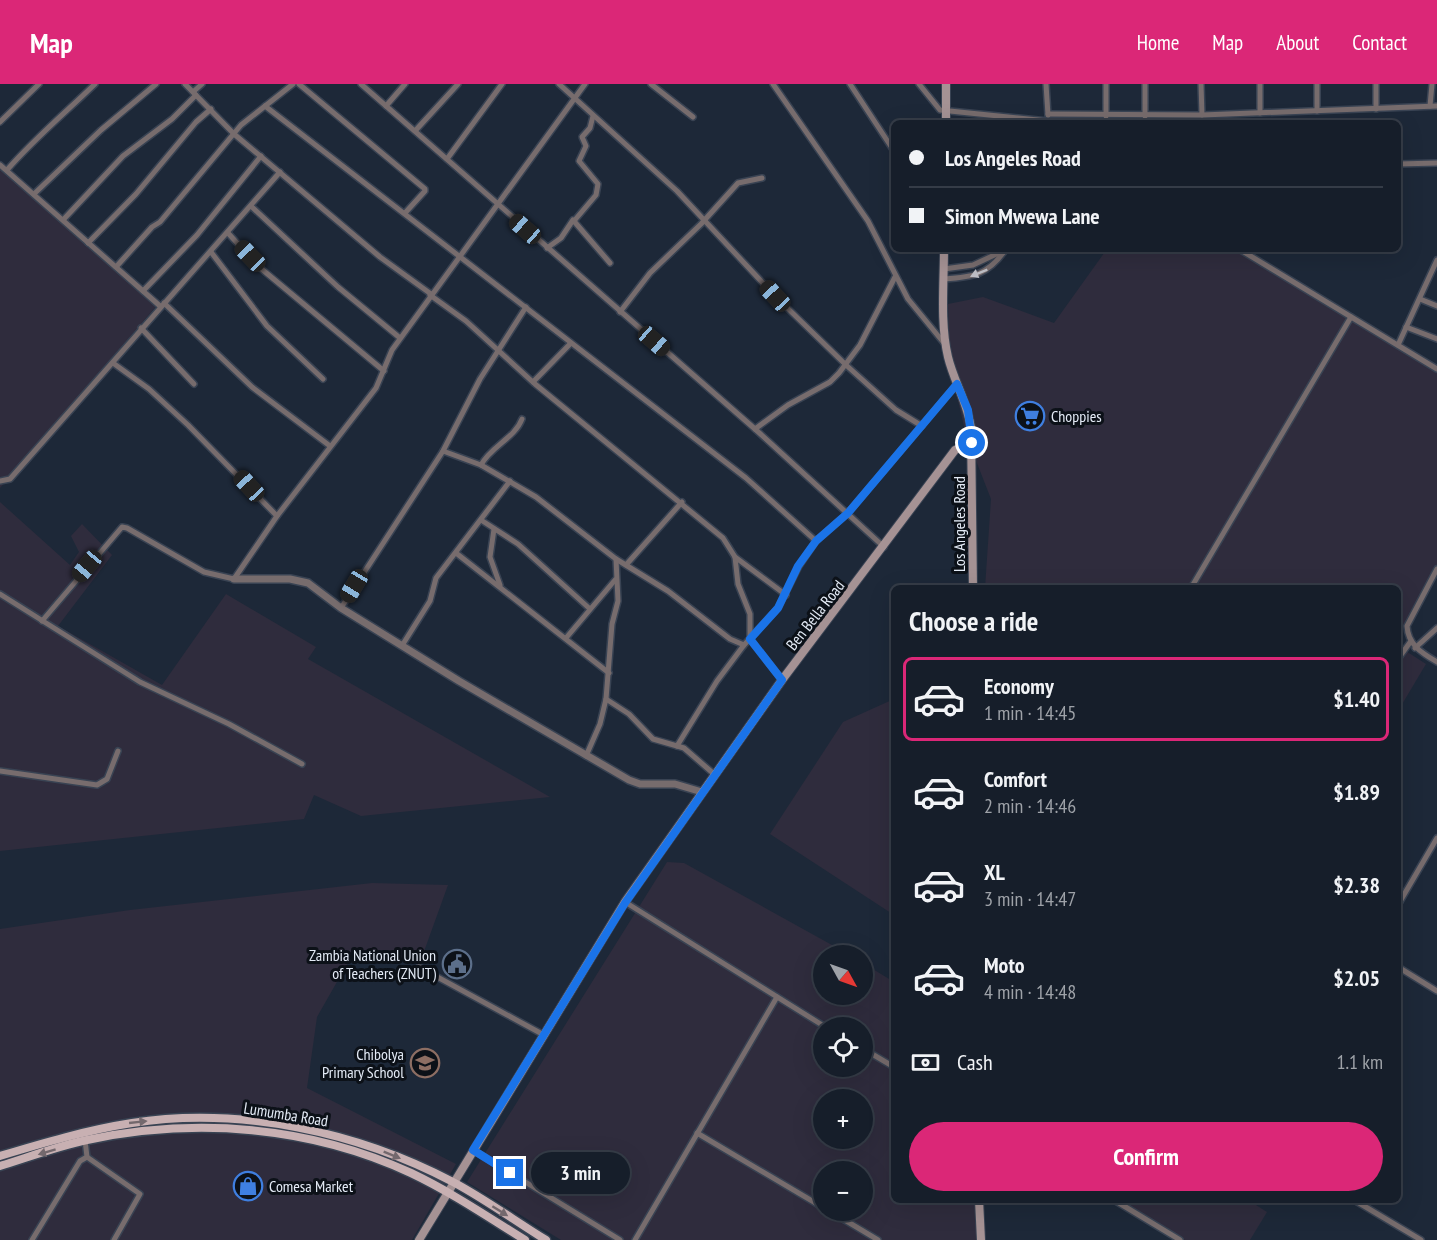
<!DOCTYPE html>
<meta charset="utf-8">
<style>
:root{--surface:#161e2a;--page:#232b36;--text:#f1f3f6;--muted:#9ea2a8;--line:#353c47;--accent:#db2777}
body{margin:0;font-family:"PT Sans Narrow",sans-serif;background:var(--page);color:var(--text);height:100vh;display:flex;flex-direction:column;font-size:22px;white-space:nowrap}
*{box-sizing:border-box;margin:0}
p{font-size:20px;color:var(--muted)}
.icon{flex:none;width:33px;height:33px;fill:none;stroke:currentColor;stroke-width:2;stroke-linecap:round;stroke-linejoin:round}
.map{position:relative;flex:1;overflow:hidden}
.details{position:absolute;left:891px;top:501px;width:510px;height:618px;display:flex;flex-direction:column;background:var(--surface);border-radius:9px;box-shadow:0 6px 24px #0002,0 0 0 2px var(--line)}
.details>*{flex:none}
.hud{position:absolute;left:891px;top:36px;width:510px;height:132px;border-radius:9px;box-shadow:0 6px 24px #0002,0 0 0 2px var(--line);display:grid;align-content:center;height:132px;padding:0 18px;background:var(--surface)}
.needle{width:39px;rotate:130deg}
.tools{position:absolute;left:813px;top:861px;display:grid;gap:12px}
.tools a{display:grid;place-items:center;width:60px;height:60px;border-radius:50%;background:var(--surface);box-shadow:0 6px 24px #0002,0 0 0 2px var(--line);font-size:30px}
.end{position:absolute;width:27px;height:27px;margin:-14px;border:8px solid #1a73e8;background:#fff;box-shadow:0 0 0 3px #fff}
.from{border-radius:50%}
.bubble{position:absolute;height:42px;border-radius:21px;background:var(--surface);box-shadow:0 6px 24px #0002,0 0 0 2px var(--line);font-size:20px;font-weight:600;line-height:42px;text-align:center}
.car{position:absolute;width:18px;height:36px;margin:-18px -9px;border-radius:8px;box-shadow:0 0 4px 2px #0007;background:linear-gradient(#222 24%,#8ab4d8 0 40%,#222 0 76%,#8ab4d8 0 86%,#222 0)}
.hud b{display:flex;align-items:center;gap:21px;height:57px;font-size:22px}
.hud b+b{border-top:2px solid var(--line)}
.hud i{width:15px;height:15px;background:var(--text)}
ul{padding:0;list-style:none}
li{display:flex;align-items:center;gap:18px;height:84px;margin:0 12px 9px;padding:0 6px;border:3px solid transparent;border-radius:9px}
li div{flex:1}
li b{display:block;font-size:22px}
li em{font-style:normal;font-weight:600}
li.on{border-color:var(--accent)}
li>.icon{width:54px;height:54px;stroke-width:1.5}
h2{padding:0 18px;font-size:27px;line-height:72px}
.pay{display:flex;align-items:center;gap:15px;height:66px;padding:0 18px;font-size:22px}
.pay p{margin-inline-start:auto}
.button{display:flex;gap:12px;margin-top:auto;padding:12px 18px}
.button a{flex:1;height:69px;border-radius:36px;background:var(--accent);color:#fff;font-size:24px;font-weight:600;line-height:69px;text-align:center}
header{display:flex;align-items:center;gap:36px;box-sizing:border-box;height:84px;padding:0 30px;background:var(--accent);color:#fff}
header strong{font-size:28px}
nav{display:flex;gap:33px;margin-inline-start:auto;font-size:21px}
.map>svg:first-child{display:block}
.commercial{fill:#2f2c3d;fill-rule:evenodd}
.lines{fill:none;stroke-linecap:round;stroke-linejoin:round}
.minor-casing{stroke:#394353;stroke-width:8}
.tertiary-casing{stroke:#394353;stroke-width:10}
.secondary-casing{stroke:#394353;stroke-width:10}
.primary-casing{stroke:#394353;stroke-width:11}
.minor{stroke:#776c6d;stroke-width:5}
.tertiary{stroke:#776c6d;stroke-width:7}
.secondary{stroke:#a59294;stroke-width:8}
.primary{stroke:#c8b0b2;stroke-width:8}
.oneway{fill:#bebfc6}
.oneway2{fill:#73686d}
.route{stroke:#1a73e8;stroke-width:8}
.labels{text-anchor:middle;stroke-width:6;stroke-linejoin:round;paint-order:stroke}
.poi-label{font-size:16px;fill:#e4ebf6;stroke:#0c1118;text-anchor:start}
.street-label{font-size:16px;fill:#e4ebf6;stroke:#0c1118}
</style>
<header>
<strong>Map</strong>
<nav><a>Home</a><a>Map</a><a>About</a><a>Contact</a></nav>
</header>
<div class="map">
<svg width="1437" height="1156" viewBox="0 0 1437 1156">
<rect width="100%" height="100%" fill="#1d2838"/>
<g class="commercial">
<polygon points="0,80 158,220 0,404"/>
<polygon points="1107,165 1238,165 1437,288 1437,488 1398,553 1398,504 985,504 991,415 966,351 950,282 948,220 983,213 1054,239"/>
<polygon points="0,418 70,481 79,468 71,452 82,440 112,471 58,542 162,601 226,510 316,563 308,575 550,713 361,732 314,711 304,735 0,767"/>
<polygon points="1398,562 1426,580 1398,627"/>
<polygon points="894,615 894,831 770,750 843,638"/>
<path d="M667,778l17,1 166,92 -26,1v38h38l1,-31 31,19v218h84l1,40h-418l-94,-58zM824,944h38v38h-38zM824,1016h38v38h-38zM824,1088h38v38h-38z"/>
<polygon points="372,799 448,801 422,873 350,875 317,933 307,1004 456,1080 412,1156 0,1156 0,845 130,826"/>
<polygon points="1120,1116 1248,1116 1267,1128 1250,1156 1185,1156"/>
</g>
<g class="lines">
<g class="minor-casing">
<g id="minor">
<polyline points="185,0 234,50 380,173 431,210"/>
<polyline points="299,0 425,105 425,107 405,129"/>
<polyline points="361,0 755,345 884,463"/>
<polyline points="559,0 677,107 775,212 846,281 896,326 922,342"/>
<polyline points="651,0 693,33"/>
<polyline points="773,0 868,137 908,215 944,259"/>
<polyline points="850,0 894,67"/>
<polyline points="919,0 940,26 1048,37"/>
<polyline points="1046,0 1048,31"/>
<polyline points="1106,0 1106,32"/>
<polyline points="1145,0 1145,32"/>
<polyline points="1201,0 1202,31"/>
<polyline points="1260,0 1260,29"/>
<polyline points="1376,0 1376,25"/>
<polyline points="193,8 202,0"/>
<polyline points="265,22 746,394 816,457"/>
<polyline points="386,22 405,0"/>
<polyline points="1430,22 1432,0"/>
<polyline points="1317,27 1317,0"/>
<polyline points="1048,30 1202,31 1437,22"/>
<polyline points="0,38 39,0"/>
<polyline points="415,47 458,0"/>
<polyline points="447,75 502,0"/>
<polyline points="1398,80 1437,79"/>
<polyline points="0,81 160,222"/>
<path d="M7,86c27,-31 58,-57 88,-86"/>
<polyline points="34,110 101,46 156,0"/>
<polyline points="252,123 338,203 400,254"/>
<polyline points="63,136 123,72 172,35 196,11"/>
<polyline points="574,137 596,111 598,100 579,77 586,62 582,53 590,44 593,32"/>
<polyline points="228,149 258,182 384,287"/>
<polyline points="88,159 136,110 196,38 211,25"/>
<polyline points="547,164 561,154 573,136 610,179"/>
<polyline points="1239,165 1437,285"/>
<polyline points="211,168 267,242 323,295"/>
<polyline points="116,183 152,143 160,138 241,41 293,0"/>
<polyline points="944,185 973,181 1003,167"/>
<path d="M944,195c30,-2 44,-4 62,-30"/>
<polyline points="143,207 197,151 261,72"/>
<polyline points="430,211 466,237 535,300 723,454 735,473 738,500 750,530 750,555 782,596"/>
<polyline points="1420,215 1437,222"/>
<polyline points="164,219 252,303 330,362"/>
<polyline points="620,228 650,189 701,140 738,99 762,94"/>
<polyline points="1406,243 1437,255"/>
<polyline points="141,244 194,300"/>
<polyline points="1398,261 1437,176"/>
<polyline points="113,279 149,305 188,341 277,432"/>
<polyline points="533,298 571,259"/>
<polyline points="755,345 788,321 830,298 839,289 860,261 895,193"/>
<polyline points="443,367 481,381 536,413 616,475 668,507 730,555 744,561"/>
<path d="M481,381c10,-19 34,-27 41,-46"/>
<polyline points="0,397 10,395 280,88"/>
<polyline points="481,436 518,460 590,525"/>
<polyline points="494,445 490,473 500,501"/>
<polyline points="456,469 609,589"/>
<polyline points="735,473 786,511"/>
<polyline points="626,481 682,418"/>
<path d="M1437,485l-30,57c1,19 15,27 30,36"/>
<polyline points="1191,504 1351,233"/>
<polyline points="0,510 140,598 229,640 302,680"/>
<polyline points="341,524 443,367 480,295 526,223"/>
<polyline points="42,537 122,443 127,444 204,488 234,495 277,432 376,304 392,266 585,0"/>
<polyline points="566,554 615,496"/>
<polyline points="403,560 430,517 436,494 510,397"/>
<polyline points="1415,564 1437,544"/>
<polyline points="1398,575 1411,557"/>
<polyline points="606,615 629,630 653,655 684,664 714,690"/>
<polyline points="677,662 717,597 744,561 778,524 799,482 816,457 848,429 957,300"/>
<polyline points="586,672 600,640 606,615 612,540 618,517 616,475"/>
<polyline points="0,687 97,701 107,695 118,667"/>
<polyline points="625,818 827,944"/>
<polyline points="1398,821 1437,754"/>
<polyline points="419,883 544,951"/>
<polyline points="1398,883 1437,907"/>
<polyline points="862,964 894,983"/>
<polyline points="697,1049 824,1124"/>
<polyline points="473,1066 620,1156"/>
<polyline points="87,1073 140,1110 114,1156"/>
<polyline points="1114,1116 1180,1156"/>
<polyline points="1354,1116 1421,1156"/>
<polyline points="828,1126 878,1156"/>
<polyline points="32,1156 80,1077 87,1073 85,1056"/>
<polyline points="635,1156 777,913"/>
</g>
</g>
<g class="tertiary-casing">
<polyline id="tertiary" points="234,495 290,495 308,499 341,524 459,597 629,696 640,700 675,700 702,708"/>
</g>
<g class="secondary-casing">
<g id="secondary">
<polyline points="946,39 946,0"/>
<path d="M944,165c0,34 -4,75 4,108 6,25 20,46 23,72l2,159"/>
<polyline points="979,1116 981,1156"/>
<polyline points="419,1156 625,818 782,596 955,366 972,359"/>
</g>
</g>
<g class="primary-casing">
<g id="primary">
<path d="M0,1072c43,-13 87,-26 132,-33 107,-17 226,9 321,59 32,17 62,39 93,58"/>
<path d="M0,1082c29,-9 58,-20 87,-26 109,-23 223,-14 324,33 40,19 77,44 114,67"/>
</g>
</g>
<use href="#minor" class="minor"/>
<use href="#tertiary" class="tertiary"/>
<use href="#secondary" class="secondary"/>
<use href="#primary" class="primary"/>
</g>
<defs><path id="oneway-solid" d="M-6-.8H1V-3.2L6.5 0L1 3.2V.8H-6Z" transform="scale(1.5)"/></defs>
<use class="oneway" href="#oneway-solid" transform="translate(979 189) rotate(158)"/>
<g class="oneway2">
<use href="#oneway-solid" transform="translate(138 1038) rotate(-6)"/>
<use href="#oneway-solid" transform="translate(47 1068) rotate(163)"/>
<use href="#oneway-solid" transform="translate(392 1071) rotate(22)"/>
<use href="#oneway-solid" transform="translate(500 1127) rotate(32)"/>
</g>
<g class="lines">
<polyline class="route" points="510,1089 473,1066 625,819 782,596 750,555 778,524 798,482 816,457 848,429 957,300 968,326 972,359"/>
</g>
<defs>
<g id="supermarket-ring" transform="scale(1.5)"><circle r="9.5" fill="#0c1118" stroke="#3f7fe0" stroke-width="1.5"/><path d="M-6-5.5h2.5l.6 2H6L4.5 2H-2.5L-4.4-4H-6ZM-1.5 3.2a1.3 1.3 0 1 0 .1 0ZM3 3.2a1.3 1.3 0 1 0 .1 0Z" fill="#3f7fe0"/></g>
<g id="civic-ring" transform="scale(1.5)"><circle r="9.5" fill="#0c1118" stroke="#5c6f8a" stroke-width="1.5"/><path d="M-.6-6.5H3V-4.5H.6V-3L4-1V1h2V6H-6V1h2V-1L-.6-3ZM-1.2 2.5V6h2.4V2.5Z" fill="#5c6f8a"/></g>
<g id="school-ring" transform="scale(1.5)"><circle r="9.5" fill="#0c1118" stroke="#8d6e63" stroke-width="1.5"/><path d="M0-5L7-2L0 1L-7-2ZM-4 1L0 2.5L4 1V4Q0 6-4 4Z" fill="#8d6e63"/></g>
<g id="shop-ring" transform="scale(1.5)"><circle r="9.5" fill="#0c1118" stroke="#3f7fe0" stroke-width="1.5"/><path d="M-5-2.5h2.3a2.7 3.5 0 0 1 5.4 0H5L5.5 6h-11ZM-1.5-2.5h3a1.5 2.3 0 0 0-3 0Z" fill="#3f7fe0"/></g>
</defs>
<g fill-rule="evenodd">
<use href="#supermarket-ring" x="1030" y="332"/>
<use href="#civic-ring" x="457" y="880"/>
<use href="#school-ring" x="425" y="979"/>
<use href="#shop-ring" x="248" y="1102"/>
</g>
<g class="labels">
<g class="poi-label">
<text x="1051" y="338">Choppies</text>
<text x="436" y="877" text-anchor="end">Zambia National Union<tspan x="436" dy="18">of Teachers (ZNUT)</tspan></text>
<text x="404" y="976" text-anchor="end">Chibolya<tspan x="404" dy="18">Primary School</tspan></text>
<text x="269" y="1108">Comesa Market</text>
</g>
<g class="street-label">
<text transform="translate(959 440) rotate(-90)" y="6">Los Angeles Road</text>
<text transform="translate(815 531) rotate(-52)" y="6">Ben Bella Road</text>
<text transform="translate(286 1030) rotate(9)" y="6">Lumumba Road</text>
</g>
</g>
</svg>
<div class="tools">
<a><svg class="needle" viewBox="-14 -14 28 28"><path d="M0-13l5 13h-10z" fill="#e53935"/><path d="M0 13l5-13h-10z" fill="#9ea2a8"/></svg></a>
<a><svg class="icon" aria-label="locate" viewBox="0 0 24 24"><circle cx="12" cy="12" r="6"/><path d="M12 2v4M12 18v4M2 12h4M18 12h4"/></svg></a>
<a>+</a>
<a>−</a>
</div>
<i class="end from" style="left:972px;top:359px"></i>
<i class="end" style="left:510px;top:1089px"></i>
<div class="bubble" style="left:531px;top:1068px;width:99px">3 min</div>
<i class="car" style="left:525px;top:145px;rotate:311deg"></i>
<i class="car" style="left:250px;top:172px;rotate:316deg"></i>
<i class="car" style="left:775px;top:212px;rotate:317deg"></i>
<i class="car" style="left:654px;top:257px;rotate:131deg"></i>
<i class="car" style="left:249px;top:402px;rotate:317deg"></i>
<i class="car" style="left:87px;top:482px;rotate:220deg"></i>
<i class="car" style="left:354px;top:502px;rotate:211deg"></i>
<div class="hud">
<b><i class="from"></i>Los Angeles Road</b>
<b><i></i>Simon Mwewa Lane</b>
</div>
<section class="details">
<h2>Choose a ride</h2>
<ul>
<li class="on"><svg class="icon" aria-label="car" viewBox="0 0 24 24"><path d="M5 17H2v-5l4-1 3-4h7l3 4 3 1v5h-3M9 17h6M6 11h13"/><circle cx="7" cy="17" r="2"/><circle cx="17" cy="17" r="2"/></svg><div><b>Economy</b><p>1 min · 14:45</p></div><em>$1.40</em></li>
<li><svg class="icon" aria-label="car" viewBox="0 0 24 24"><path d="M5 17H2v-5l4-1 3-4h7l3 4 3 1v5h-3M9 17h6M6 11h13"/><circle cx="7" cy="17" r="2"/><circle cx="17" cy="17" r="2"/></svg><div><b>Comfort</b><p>2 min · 14:46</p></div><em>$1.89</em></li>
<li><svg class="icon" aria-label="car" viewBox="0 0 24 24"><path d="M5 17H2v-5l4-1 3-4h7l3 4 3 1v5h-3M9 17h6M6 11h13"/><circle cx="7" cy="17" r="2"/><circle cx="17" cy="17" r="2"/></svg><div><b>XL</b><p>3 min · 14:47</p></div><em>$2.38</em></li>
<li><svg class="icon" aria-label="car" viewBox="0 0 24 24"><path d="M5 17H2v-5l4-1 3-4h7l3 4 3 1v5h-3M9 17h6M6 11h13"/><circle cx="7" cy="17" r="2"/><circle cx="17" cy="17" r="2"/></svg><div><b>Moto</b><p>4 min · 14:48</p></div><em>$2.05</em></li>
</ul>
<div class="pay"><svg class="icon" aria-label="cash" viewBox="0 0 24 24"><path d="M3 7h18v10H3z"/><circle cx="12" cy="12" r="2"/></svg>Cash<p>1.1 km</p></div>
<div class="button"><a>Confirm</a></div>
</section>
</div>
